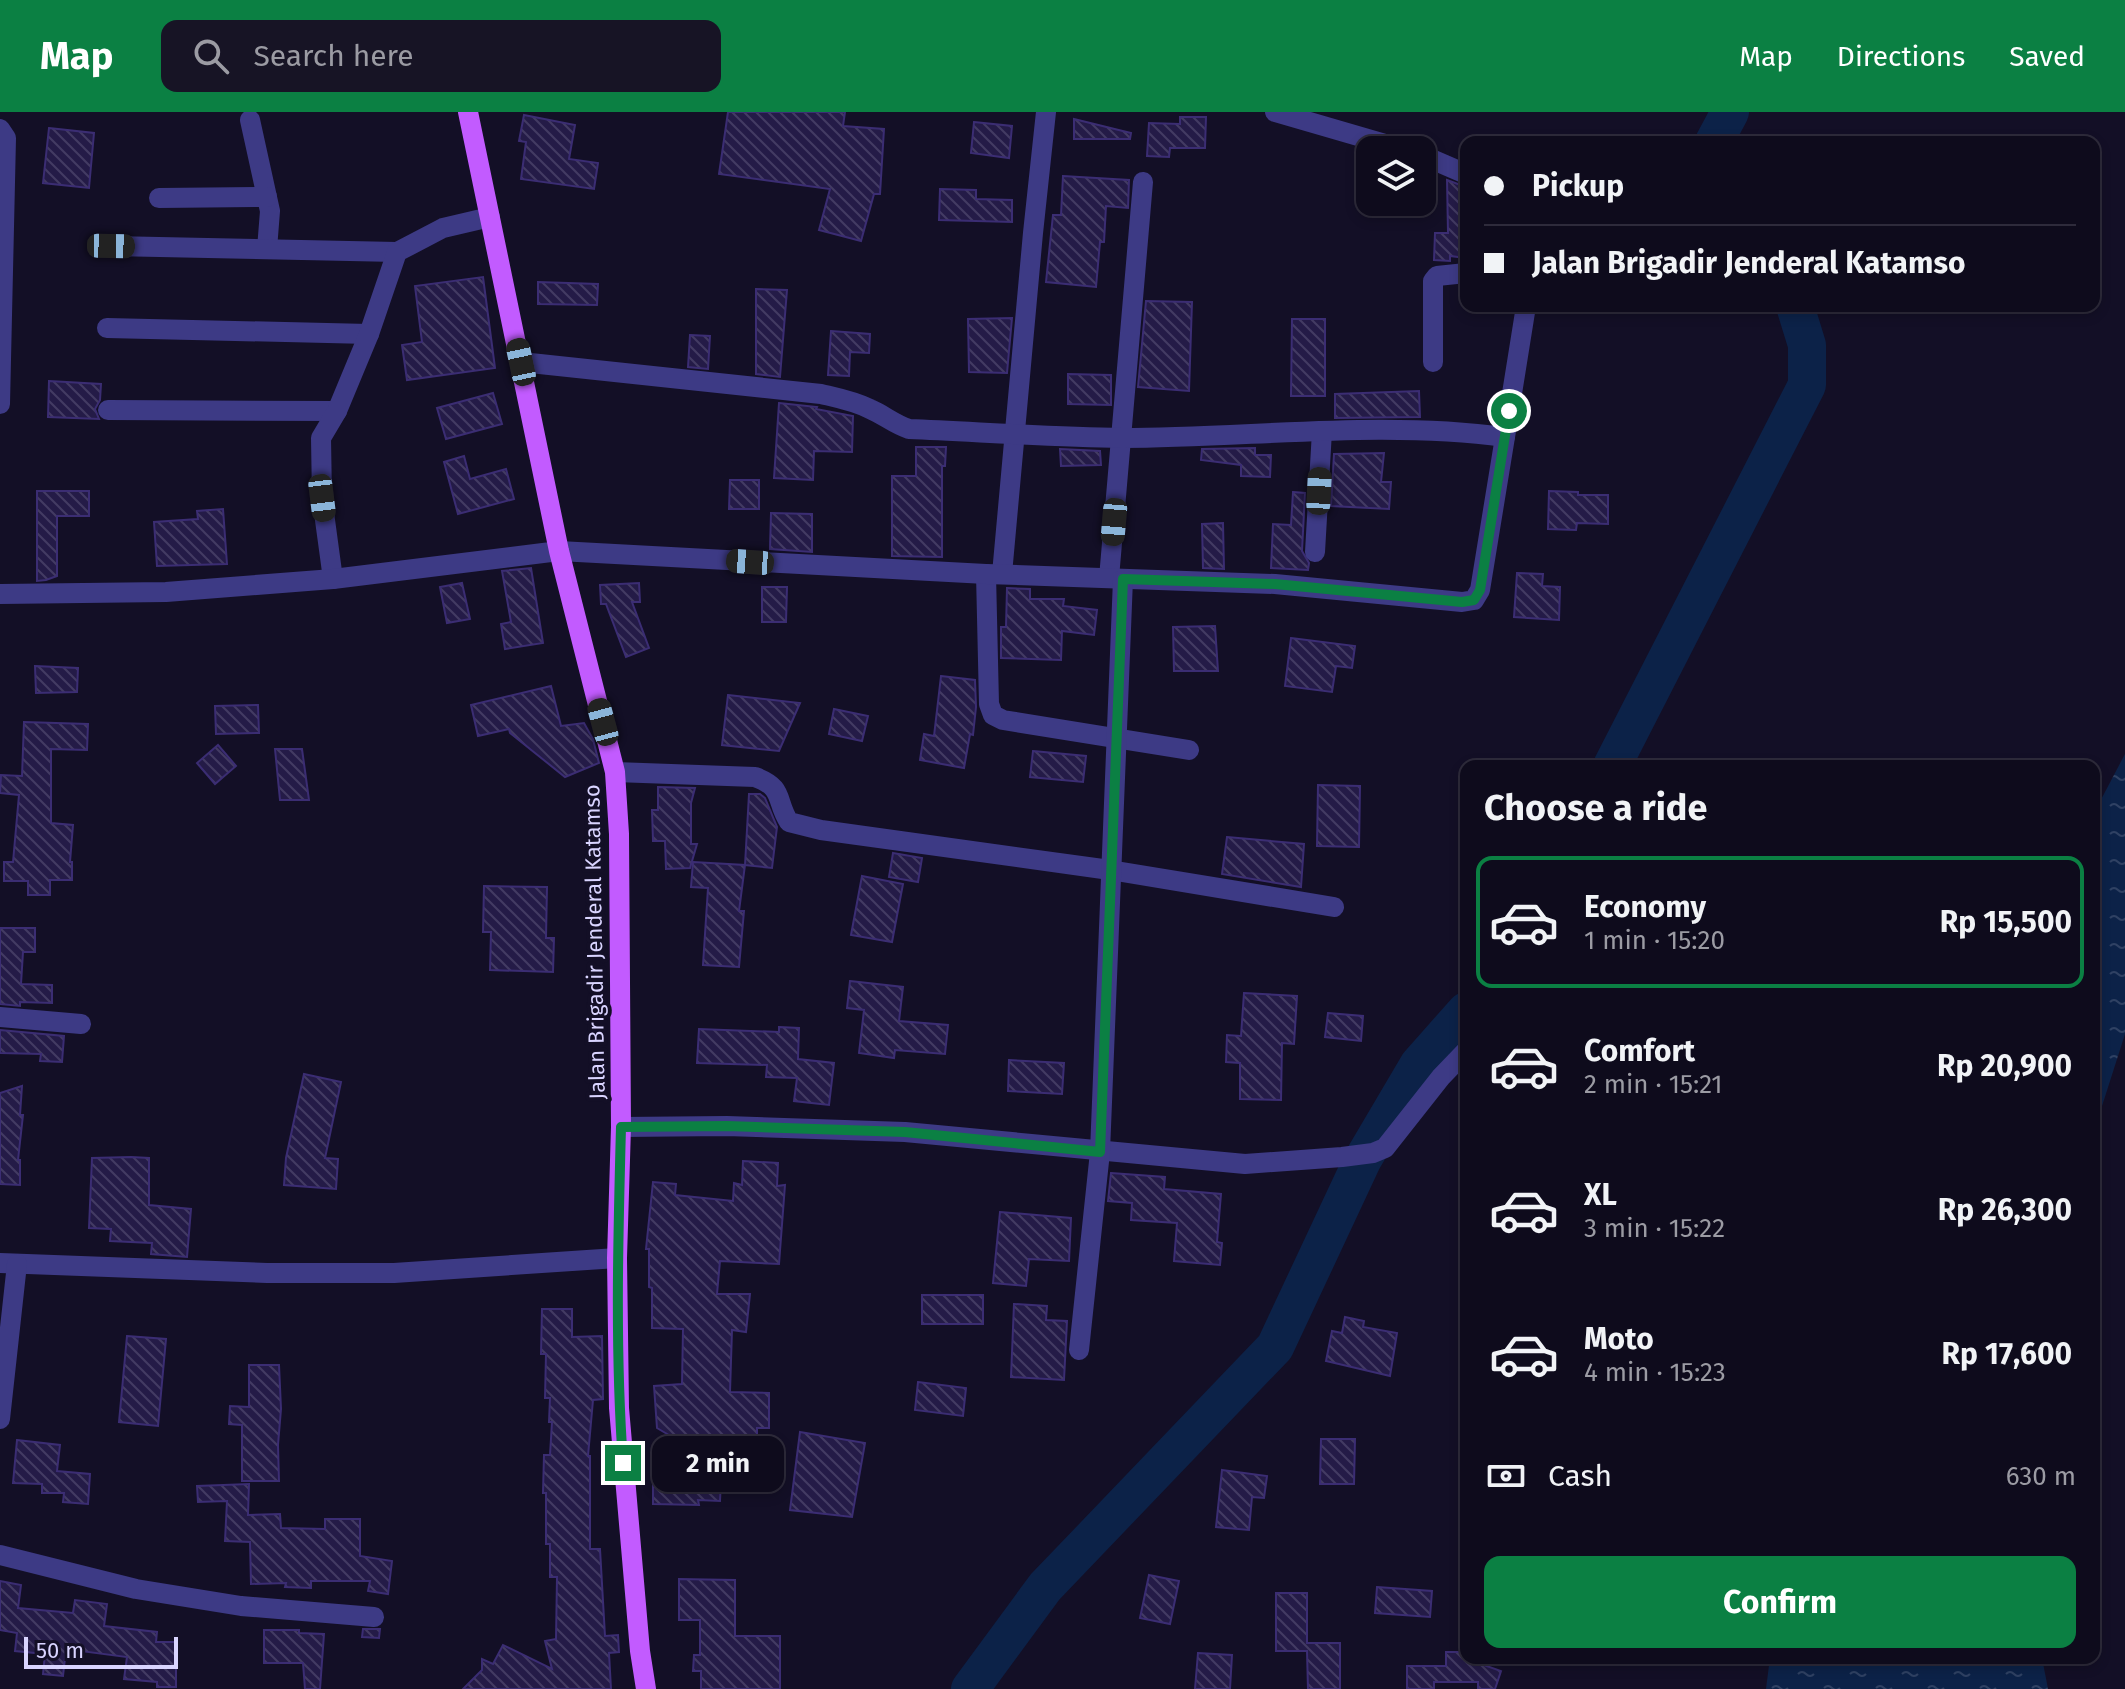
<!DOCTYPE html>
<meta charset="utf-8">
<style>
:root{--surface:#0e0b1c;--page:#171425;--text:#f1f3f6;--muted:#9b9ba3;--line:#2e2b3b;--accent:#0b8043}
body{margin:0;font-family:"Fira Sans",sans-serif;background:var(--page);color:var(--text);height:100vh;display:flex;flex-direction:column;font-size:30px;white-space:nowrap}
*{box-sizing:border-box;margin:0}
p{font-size:26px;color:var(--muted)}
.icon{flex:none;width:44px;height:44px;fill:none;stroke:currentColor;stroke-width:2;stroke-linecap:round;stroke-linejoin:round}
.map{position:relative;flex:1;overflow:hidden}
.drawer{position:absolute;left:1460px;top:648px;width:640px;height:904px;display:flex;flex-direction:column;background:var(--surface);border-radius:16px;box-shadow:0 4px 12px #0003,0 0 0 2px var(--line)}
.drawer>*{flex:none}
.guide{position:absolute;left:1460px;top:24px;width:640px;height:176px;border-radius:16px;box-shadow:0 4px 12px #0003,0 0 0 2px var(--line);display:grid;align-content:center;height:176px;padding:0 24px;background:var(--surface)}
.controls{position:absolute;left:1356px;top:24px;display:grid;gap:16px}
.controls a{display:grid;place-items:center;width:80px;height:80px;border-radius:16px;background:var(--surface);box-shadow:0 4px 12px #0003,0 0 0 2px var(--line);font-size:40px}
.scale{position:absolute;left:24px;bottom:20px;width:154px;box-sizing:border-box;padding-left:8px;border:4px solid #d9d4ff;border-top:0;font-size:22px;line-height:28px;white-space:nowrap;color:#d9d4ff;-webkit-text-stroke:6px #130f26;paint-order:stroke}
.end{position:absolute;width:36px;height:36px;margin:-18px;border:10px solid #0b8043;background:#fff;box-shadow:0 0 0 4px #fff}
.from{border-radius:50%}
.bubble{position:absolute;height:56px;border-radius:16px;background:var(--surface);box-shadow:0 4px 12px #0003,0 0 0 2px var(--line);font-size:26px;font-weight:700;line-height:56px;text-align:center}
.car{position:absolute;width:24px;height:48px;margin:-24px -12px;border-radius:10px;box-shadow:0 0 6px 2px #0007;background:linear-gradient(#222 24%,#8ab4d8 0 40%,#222 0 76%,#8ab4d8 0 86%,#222 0)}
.guide b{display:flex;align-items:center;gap:28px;height:76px;font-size:30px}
.guide b+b{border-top:2px solid var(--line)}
.guide i{width:20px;height:20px;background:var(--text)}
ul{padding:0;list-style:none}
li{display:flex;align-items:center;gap:24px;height:132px;margin:0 16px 12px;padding:0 8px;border:4px solid transparent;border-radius:16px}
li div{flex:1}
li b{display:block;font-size:30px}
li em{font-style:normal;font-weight:700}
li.active{border-color:var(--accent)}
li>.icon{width:72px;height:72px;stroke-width:1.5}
h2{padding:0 24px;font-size:36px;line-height:96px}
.pay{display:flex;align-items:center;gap:20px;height:88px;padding:0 24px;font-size:30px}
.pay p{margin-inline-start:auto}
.cta{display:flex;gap:16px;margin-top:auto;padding:16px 24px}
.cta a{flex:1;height:92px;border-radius:16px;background:var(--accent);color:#fff;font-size:32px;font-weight:700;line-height:92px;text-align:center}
header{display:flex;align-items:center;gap:48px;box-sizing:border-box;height:112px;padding:0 40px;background:var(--accent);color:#fff}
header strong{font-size:38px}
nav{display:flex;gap:44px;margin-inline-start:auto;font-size:28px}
.search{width:560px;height:72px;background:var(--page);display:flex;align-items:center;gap:20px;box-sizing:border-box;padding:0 28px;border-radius:16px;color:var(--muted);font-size:30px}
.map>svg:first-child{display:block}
.water{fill:url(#water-ripples)}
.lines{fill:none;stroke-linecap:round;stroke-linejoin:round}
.river{stroke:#0c2248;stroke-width:38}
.building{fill:url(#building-back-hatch);stroke:#3b2d73;stroke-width:2}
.minor{stroke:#3d3a85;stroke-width:20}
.major{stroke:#c25bff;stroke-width:20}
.route{stroke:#0b8043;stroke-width:10}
.labels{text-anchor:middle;stroke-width:8;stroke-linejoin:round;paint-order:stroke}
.street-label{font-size:22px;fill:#d9d4ff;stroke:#130f26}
</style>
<header>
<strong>Map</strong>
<div class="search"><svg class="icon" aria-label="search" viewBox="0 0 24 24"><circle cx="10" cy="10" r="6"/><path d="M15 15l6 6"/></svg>Search here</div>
<nav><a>Map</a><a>Directions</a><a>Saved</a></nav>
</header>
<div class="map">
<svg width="2125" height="1577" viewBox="0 0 2125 1577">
<defs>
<pattern id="water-ripples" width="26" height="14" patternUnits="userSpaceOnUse" patternTransform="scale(2)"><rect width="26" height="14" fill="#0c2248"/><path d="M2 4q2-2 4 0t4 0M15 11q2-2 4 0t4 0" fill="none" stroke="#2f4163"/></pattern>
<pattern id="building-back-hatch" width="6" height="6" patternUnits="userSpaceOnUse" patternTransform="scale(2)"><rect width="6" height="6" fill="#241b47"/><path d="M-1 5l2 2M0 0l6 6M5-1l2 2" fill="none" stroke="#433b63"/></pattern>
</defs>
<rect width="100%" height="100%" fill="#130f26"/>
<g class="water">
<polygon points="2125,642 2125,922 2094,1019 2094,701"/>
<polygon points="1770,1546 2042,1546 2048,1577 1766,1577"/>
</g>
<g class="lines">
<g class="river">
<polyline points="1714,30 1730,0"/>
<polyline points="1612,654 1807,273 1807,233 1795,194"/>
<polyline points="970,1577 1045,1475 1275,1235 1363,1047 1419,952 1466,899"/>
</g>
</g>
<g class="building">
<polygon points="728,0 845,0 843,14 884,17 880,82 874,82 861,129 819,118 830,77 719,62"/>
<polygon points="524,3 575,13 569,47 598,51 594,77 521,67 526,30 519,29"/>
<polygon points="1180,5 1206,5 1205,36 1170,36 1169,45 1147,44 1149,11 1180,12"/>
<polygon points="1074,7 1131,21 1130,27 1074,27"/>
<polygon points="974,10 1012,14 1009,46 971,41"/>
<polygon points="49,16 94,21 89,76 43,71"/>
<polygon points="1063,64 1129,68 1128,96 1106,94 1104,130 1100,130 1096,175 1046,170 1053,103 1061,103"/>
<polygon points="1447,68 1466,75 1466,146 1450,144 1450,149 1434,148 1435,121 1448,121"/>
<polygon points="940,77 976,78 976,87 1012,88 1012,110 939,108"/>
<polygon points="483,165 495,256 407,268 402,233 422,230 415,174"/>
<polygon points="538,170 598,172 597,193 538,192"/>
<polygon points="756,177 787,178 780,265 756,262"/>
<polygon points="1146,189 1192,190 1189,279 1138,275"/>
<polygon points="1012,206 1007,261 969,260 968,207"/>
<polygon points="1292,207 1325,207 1325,284 1291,284"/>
<polygon points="831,219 870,222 869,241 850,240 849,264 828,263"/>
<polygon points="690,223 710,224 708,257 688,255"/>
<polygon points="1068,262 1111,263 1111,293 1068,292"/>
<polygon points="49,269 101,272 100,288 95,297 99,307 48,305"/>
<polygon points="1419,279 1420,305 1335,306 1335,282"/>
<polygon points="493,281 502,312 446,327 437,296"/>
<polygon points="779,291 817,295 816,297 853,304 852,340 814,339 813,368 774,366"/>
<polygon points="916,335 946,335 945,354 942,354 942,445 892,444 892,364 916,364"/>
<polygon points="1255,336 1255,343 1271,343 1270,365 1241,364 1241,353 1201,348 1202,337"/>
<polygon points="1060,337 1100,339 1101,353 1061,354"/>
<polygon points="1384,341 1381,370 1391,370 1389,397 1331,394 1334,342"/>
<polygon points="464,344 470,367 506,357 514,387 458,402 444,350"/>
<polygon points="730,368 759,368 759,397 729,397"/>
<polygon points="37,379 89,379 89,404 57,404 57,464 46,468 37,469"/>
<polygon points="1549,379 1578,380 1578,383 1608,383 1608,412 1577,411 1576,418 1548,417"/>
<polygon points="1293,380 1305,381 1302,439 1309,451 1308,458 1271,456 1273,412 1291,413"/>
<polygon points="223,397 227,452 157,454 154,410 198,407 197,399"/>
<polygon points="771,401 812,402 812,440 770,437"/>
<polygon points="1223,411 1224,457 1203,456 1202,412"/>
<polygon points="531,456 543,531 505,537 501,512 511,510 502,459"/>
<polygon points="1517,461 1543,462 1542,474 1560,475 1559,508 1514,505"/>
<polygon points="462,471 470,507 447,511 440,475"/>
<polygon points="639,471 640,490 632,490 649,536 626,545 606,492 601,492 600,473"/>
<polygon points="762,475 787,475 786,510 762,510"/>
<polygon points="1007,476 1030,477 1030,487 1064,487 1063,494 1097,498 1094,523 1062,519 1061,548 1001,546 1001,515 1006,515"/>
<polygon points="1215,514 1218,559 1174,559 1173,515"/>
<polygon points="1291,526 1355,534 1352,556 1336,554 1332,580 1285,574"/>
<polygon points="35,554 78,556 77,580 36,581"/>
<polygon points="941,564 975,568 976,595 973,623 970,622 964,656 920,648 924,622 934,624"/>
<polygon points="551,574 561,614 584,611 593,627 599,651 565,665 510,621 509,617 478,624 471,593"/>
<polygon points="728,583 800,591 779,639 722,633"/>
<polygon points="258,593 259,621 216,622 215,594"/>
<polygon points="834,597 868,604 862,629 829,622"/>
<polygon points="24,610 88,612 87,638 51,637 51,711 73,713 70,750 72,750 72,768 50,768 50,783 28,783 28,769 4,769 4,750 13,750 19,683 0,681 1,663 22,664"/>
<polygon points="218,633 236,654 215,672 197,651"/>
<polygon points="275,637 302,637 309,688 280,688"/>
<polygon points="1033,639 1086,644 1083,670 1030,665"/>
<polygon points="1318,673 1360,674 1359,735 1317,734"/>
<polygon points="658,675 695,676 691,691 691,732 697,732 690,756 666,757 665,729 653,729 652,698 658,698"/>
<polygon points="749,682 760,682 765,686 777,715 772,756 745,753"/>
<polygon points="1227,725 1304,732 1301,775 1222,762"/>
<polygon points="893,741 922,746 918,770 889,765"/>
<polygon points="693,750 745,753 739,799 744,799 739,855 703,853 708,776 691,775"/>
<polygon points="862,764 903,772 892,830 851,823"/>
<polygon points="484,774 547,775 546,826 554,826 553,860 490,858 491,820 483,820"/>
<polygon points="0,816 35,816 35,840 23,840 21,872 52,873 52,891 20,890 20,894 0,892"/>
<polygon points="850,869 903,875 899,909 948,913 945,942 895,938 894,946 859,941 864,898 847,896"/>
<polygon points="1244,881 1297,884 1294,932 1282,931 1281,988 1240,987 1240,951 1226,950 1227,923 1241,924"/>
<polygon points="1328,901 1363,904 1361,929 1325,925"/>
<polygon points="779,915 799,916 798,947 834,951 829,993 794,989 797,966 766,965 767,953 697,951 699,917 779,920"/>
<polygon points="0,918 64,924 62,950 40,949 41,942 0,941"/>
<polygon points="1009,948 1064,951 1062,982 1008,979"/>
<polygon points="304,962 341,970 325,1046 338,1047 336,1077 284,1073 286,1046"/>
<polygon points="22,974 20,1003 23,1003 18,1048 20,1048 20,1073 0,1072 0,981"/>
<polygon points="131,1045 149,1046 149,1093 191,1097 187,1145 151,1142 152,1131 110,1129 111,1117 89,1116 92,1046"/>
<polygon points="743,1049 778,1051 777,1074 785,1073 779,1152 720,1149 717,1182 750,1182 746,1220 732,1218 730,1280 769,1281 769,1316 757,1316 757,1345 722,1345 720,1389 698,1388 699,1393 653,1392 653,1350 718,1352 657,1316 654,1274 682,1272 683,1217 652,1216 652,1176 649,1175 649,1137 646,1137 653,1070 676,1072 675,1083 733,1089 734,1071 742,1073"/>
<polygon points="1111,1061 1165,1065 1164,1077 1221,1082 1217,1130 1222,1131 1220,1153 1174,1149 1177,1111 1131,1108 1132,1091 1108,1089"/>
<polygon points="1000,1100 1071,1106 1069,1149 1029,1147 1026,1174 993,1171"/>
<rect x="922" y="1183" width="61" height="29"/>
<polygon points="1014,1192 1047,1194 1046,1208 1067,1209 1064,1268 1011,1265"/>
<polygon points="542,1197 572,1197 572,1225 602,1224 603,1287 593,1288 588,1344 590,1344 590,1437 600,1437 605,1524 618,1523 619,1540 609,1541 611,1577 463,1577 482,1558 482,1547 493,1552 503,1533 552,1557 545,1529 556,1527 557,1465 550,1465 550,1432 546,1432 546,1381 543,1381 544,1343 550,1343 552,1310 549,1310 550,1286 545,1286 546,1242 541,1242"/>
<polygon points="1345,1205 1364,1209 1363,1215 1397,1221 1390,1264 1326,1249 1332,1219 1342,1221"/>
<polygon points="127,1224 166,1227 158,1314 119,1310"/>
<polygon points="249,1253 279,1253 281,1297 278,1333 279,1369 242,1369 242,1313 229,1312 230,1294 249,1295"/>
<polygon points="918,1270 966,1276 963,1304 915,1298"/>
<polygon points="800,1320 865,1331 852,1405 790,1398"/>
<polygon points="1321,1327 1355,1327 1354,1372 1320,1372"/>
<polygon points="17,1328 60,1333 57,1359 90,1362 88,1392 63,1390 64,1381 42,1381 42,1372 13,1371"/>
<polygon points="1222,1358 1267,1364 1264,1386 1252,1385 1249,1418 1216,1415"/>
<polygon points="249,1372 248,1403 280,1402 281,1416 325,1417 325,1407 360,1407 360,1444 392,1449 388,1482 368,1479 370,1469 311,1469 311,1476 285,1475 286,1471 251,1472 250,1430 225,1429 227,1389 198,1390 197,1374"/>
<polygon points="1149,1463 1179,1469 1170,1512 1140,1506"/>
<polygon points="679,1467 735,1468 735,1524 780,1524 780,1577 701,1577 701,1559 693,1559 694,1543 700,1543 700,1508 679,1508"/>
<polygon points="0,1469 21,1473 18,1496 73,1501 75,1488 107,1492 104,1514 157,1520 156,1530 176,1530 176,1575 157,1575 157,1570 124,1567 127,1545 66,1537 63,1564 43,1562 45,1542 15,1539 17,1521 0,1518"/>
<polygon points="1377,1475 1432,1479 1430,1505 1375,1501"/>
<polygon points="1276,1481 1307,1481 1307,1531 1340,1531 1340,1577 1308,1577 1307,1539 1276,1539"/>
<polygon points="363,1517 380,1517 379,1526 362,1525"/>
<polygon points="264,1518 299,1518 299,1521 324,1522 320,1577 305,1577 303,1551 264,1551"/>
<polygon points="1446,1540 1466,1540 1466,1546 1481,1546 1481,1552 1501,1559 1495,1577 1478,1577 1478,1570 1434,1570 1434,1577 1407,1577 1407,1554 1446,1554"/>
<polygon points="1198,1541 1232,1543 1230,1577 1195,1577"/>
</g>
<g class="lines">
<g class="minor">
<polyline points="1275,0 1406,38"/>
<polyline points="250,8 270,99 267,137"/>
<polyline points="0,17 6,26 0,292"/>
<polyline points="1422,43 1466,62"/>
<polyline points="159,86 267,85"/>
<polyline points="111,134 397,140"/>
<polyline points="107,216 369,222"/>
<polyline points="1433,250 1433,169 1437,164 1466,161"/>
<polyline points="108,298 337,299"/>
<polyline points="1505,325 1526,194"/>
<polyline points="1315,440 1322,319"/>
<polyline points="986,462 989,592 993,603 1003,608 1189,638"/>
<polyline points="1002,462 1033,121 1046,0"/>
<polyline points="1109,466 1143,70"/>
<polyline points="333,467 322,386 321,326 337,299 369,222 397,140 443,116 490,105"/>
<path d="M0,482l166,-2 167,-13 226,-28 427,23 289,10 187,18 12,-2 6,-10 25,-153c-126,-17 -257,1 -383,1 -71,-1 -142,-6 -213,-9 -15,-5 -25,-14 -39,-20 -16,-8 -32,-11 -49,-15l-300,-32"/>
<path d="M615,660l140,5c30,11 20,23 34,45l32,8 289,40 224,37"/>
<polyline points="0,905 81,912"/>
<polyline points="621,1015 727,1014 905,1020 1245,1052 1342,1045 1373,1041 1385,1036 1441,965 1466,939"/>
<polyline points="0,1151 267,1161 394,1161 617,1146"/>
<polyline points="1079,1238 1100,1040 1123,467"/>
<polyline points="0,1307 17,1152"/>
<polyline points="0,1443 136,1477 241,1494 374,1505"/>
</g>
<polyline class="major" points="468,0 559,439 615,660 619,722 621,1015 617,1146 619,1296 640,1539 646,1577"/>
</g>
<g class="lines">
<path class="route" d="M623,1351c-8,-112 -5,-224 -2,-336l106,-1 178,6 195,20 23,-573 152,5 187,18 12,-2 6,-10 29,-179"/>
</g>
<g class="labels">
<g class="street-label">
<text transform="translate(594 830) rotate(-91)" y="8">Jalan Brigadir Jenderal Katamso</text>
</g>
</g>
</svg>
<div class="controls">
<a><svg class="icon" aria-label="layers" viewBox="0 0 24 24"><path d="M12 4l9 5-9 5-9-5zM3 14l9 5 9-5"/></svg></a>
</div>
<div class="scale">50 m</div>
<i class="end from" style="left:1509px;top:299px"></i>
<i class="end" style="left:623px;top:1351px"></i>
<div class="bubble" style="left:652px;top:1324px;width:132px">2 min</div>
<i class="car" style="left:111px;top:134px;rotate:91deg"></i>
<i class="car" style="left:521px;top:250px;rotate:348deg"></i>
<i class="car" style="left:1319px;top:379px;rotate:3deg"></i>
<i class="car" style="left:322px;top:386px;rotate:173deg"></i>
<i class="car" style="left:1114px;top:410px;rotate:185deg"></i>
<i class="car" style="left:750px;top:450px;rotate:274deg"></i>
<i class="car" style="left:603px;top:610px;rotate:345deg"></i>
<div class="guide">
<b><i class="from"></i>Pickup</b>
<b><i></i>Jalan Brigadir Jenderal Katamso</b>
</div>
<section class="drawer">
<h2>Choose a ride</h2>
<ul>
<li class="active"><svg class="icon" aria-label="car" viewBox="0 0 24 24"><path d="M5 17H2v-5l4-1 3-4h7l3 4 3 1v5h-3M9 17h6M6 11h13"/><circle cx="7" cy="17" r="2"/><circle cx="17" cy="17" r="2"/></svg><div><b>Economy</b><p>1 min · 15:20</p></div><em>Rp 15,500</em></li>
<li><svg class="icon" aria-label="car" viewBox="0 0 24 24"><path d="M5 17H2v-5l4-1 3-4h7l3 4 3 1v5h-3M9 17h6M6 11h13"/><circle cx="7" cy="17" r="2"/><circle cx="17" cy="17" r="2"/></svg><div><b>Comfort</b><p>2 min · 15:21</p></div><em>Rp 20,900</em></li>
<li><svg class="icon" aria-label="car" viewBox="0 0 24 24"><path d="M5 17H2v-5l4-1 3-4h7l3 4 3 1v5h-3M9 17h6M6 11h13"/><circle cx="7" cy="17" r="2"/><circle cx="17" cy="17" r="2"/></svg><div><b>XL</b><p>3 min · 15:22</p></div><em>Rp 26,300</em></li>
<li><svg class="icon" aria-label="car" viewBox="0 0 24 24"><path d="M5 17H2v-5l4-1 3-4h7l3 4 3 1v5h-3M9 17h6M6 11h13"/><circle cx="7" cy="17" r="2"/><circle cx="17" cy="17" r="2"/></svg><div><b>Moto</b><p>4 min · 15:23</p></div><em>Rp 17,600</em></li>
</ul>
<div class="pay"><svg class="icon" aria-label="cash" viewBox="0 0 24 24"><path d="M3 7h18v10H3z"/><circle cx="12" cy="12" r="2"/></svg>Cash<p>630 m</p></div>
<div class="cta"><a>Confirm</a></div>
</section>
</div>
